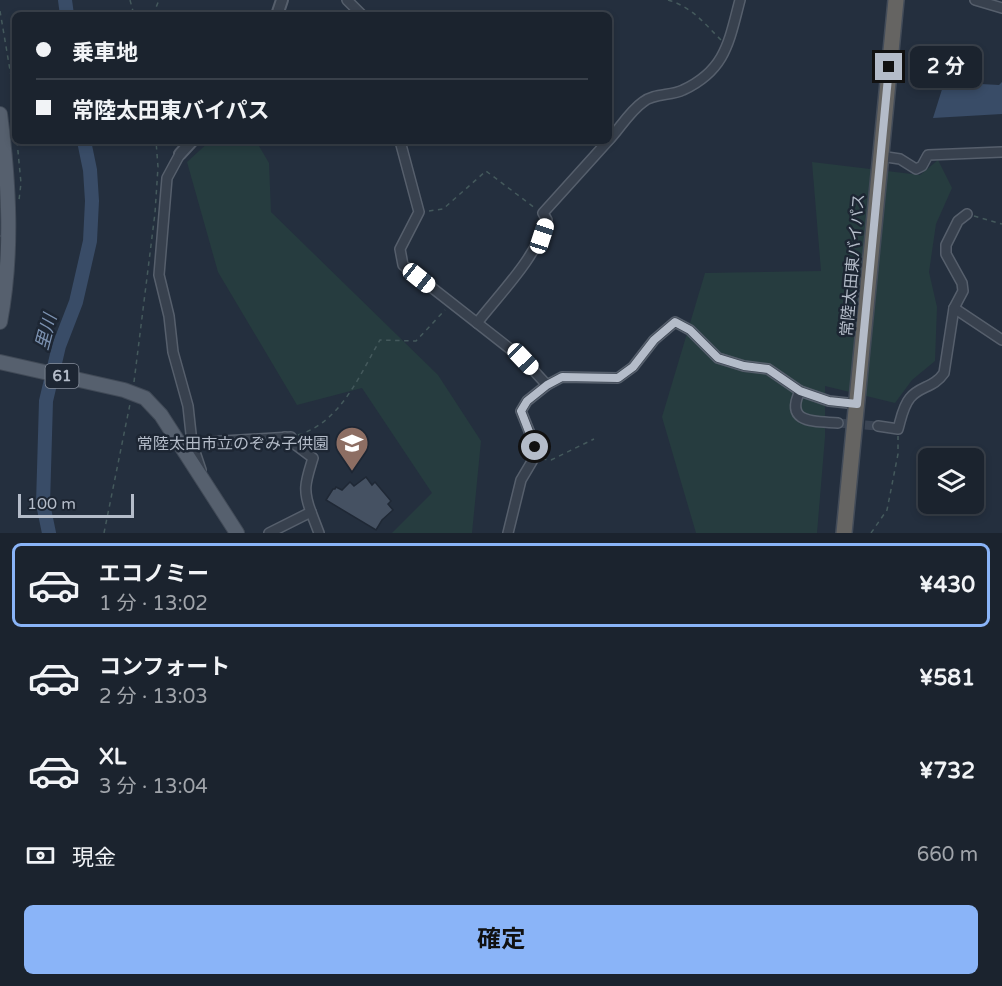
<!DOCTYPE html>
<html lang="ja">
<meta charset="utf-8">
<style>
:root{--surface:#1b232e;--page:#282f3a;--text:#f1f3f6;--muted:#a0a4aa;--line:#39404a;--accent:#8ab4f8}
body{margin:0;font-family:"Varela Round","Noto Sans JP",sans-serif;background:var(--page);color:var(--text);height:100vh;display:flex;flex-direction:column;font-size:22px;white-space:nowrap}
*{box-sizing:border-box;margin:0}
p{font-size:20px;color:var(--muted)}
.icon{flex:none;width:33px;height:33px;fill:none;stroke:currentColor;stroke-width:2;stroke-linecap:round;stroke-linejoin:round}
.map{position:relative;height:533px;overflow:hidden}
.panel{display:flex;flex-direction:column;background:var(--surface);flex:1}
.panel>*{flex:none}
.guide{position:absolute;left:12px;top:12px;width:600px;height:132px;border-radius:9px;box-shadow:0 3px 9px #0003,0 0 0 2px var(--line);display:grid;align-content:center;height:132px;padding:0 24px;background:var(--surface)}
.controls{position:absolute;left:918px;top:448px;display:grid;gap:12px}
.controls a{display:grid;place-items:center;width:66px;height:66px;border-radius:9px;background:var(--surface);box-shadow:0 3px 9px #0003,0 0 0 2px var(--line);font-size:30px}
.scale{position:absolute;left:18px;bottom:15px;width:116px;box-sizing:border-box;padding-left:6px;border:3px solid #b4bcc9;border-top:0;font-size:16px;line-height:21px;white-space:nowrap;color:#b4bcc9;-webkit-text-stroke:4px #1d2633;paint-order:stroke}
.end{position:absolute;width:27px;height:27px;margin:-14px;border:8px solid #b4bcc9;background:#111;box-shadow:0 0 0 3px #111}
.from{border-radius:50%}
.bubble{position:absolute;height:42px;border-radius:9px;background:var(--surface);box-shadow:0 3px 9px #0003,0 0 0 2px var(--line);font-size:20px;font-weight:700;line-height:42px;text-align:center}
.car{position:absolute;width:18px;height:36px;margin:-18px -9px;border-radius:8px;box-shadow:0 0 4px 2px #0007;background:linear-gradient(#fff 24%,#345 0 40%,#fff 0 76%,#345 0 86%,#fff 0)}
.guide b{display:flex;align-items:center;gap:21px;height:57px;font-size:22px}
.guide b+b{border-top:2px solid var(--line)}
.guide i{width:15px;height:15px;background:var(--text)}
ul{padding:10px 0 0;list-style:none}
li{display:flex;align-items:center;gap:18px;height:84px;margin:0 12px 9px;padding:0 12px;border:3px solid transparent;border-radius:9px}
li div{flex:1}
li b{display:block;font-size:22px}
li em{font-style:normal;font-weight:700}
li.current{border-color:var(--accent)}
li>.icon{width:54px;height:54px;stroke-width:1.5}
.pay{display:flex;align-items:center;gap:15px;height:66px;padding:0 24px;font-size:22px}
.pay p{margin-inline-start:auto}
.action{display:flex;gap:12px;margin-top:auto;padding:12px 24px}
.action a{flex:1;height:69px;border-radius:9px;background:var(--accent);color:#111;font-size:24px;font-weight:700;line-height:69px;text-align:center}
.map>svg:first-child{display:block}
.green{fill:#263c3f}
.water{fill:#394c67}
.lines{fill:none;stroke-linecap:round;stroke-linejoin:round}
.river{stroke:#394c67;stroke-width:14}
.building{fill:#455162;stroke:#1f2835;stroke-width:1.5}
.minor-tunnel{stroke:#3a4453;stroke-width:9;stroke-dasharray:9 4.5;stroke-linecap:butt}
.minor-casing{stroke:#565f6c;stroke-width:12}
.tertiary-casing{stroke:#565f6c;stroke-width:14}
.primary-casing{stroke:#414a57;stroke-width:16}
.trunk-casing{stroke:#434c59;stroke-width:18}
.path{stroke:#44595c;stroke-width:1.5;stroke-dasharray:4.5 4.5;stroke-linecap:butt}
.minor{stroke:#38414e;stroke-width:9}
.tertiary{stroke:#38414e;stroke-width:10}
.primary{stroke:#56606e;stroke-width:14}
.trunk{stroke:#656462;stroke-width:15}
.route{stroke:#b4bcc9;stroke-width:8}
.labels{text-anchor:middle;stroke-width:5;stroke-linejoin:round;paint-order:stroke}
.shield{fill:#1d2633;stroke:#878f9c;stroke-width:1.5}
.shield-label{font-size:15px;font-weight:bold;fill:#b4bcc9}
.street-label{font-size:16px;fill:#b4bcc9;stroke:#1d2633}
.poi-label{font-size:16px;fill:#b4bcc9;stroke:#1d2633;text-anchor:end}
.water-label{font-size:18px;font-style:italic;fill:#7c92b1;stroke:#1d2633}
</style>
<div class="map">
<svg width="1002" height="533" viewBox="0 0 1002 533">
<rect width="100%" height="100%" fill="#242f3e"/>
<g class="green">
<polygon points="210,141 256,141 269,163 271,212 438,375 481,441 472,533 392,533 432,493 362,388 297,405 218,272 187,162"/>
<polygon points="938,160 952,188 936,224 929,272 937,307 935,361 912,380 895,403 825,386 825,437 817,533 696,533 662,417 705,273 821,271 812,162 920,175"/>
</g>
<polygon class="water" points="949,79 963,83 999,85 1002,82 1002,114 933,118 944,83"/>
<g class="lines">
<g class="river">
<polyline points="65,0 67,15"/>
<polyline points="49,533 43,504 46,401 59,346 76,302 90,241 92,201 90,170 84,141"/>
</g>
</g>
<polygon class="building" points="366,477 372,485 375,482 391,501 388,504 393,510 382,520 376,530 326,500 333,489 335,489 336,487 342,490 350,482 354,486"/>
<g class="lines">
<polyline class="minor-tunnel" points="838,423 878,426"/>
<g class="minor-casing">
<g id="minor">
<polyline points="347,0 362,15"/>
<polyline points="975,0 1002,8"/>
<path d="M609,140c11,-12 21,-29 34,-38 11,-9 28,-6 40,-12 43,-20 46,-49 57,-90"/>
<polyline points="400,141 419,212 400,249 403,265 523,359 547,385"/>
<polyline points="180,154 167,178 159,275 169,316 173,352 188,406 192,443 201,470"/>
<polyline points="880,156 900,159 916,169 922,166 928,155 1002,152"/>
<polyline points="0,258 2,241"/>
<polyline points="954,308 1002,340"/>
<path d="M477,323c25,-32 58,-64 70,-103l-4,-7 65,-72"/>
<path d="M800,391c-16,33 15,30 38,32"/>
<path d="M878,426l20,3c3,-10 5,-23 12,-31 9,-12 24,-10 34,-25l10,-65 9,-17 -1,-8 -16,-29v-9l12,-24 9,-7"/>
<path d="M285,437l28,21c-7,23 -11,31 -2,54"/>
<polyline points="192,443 291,437"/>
<polyline points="269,533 311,512 319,533"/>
<polyline points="508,533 521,480 534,458 535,446 521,411 527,401 547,385 562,377 618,378 633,367 654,340 675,322 690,330 718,358 744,366 768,369 800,391 829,401 857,404"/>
</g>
</g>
<g class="tertiary-casing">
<g id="tertiary">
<polyline points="277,15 282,0"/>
<polyline points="180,154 192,141"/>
</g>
</g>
<g class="primary-casing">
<g id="primary">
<path d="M0,114c9,69 13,139 0,208"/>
<polyline points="0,362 124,390 145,398 161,415 237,533"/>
</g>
</g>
<g class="trunk-casing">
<polyline id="trunk" points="844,533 896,0"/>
</g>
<g class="path">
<polyline points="130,0 134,15"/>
<path d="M668,0c24,7 36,23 53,40"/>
<polyline points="0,11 12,82 15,114"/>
<polyline points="153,15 159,0"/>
<polyline points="17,141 21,183 19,200"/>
<polyline points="429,211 443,209 486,171 535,208"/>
<polyline points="974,216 1002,224"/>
<polyline points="134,382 155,213 158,167 156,141"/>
<path d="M298,435c43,-13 61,-59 82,-95l36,1 29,-31"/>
<polyline points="542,459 551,460 594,439"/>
<polyline points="104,533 130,404"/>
<polyline points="871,533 887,510 898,454 898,436"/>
</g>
<use href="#minor" class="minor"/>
<use href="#tertiary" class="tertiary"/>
<use href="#primary" class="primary"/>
<use href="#trunk" class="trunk"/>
</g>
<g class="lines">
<polyline class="route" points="535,447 521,411 527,401 547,385 562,377 618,378 633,367 654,340 675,322 690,330 718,358 744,366 768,369 800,391 829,401 857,404 889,67"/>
</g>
<defs>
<g id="school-pin" transform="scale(1.725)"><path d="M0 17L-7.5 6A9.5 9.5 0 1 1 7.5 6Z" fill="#8d6e63" stroke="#1d2633"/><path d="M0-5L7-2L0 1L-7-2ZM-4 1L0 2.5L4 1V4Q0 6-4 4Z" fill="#fff"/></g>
</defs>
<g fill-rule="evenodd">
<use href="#school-pin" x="352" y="443"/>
</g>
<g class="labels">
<rect class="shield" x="45.5" y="364" width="33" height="24" rx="4.5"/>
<g class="shield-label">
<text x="62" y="381">61</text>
</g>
<g class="street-label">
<text transform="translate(852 265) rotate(-85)" y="6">常陸太田東バイパス</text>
</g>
<g class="poi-label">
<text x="329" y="449">常陸太田市立のぞみ子供園</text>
</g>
<g class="water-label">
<text transform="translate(46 332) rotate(-75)" y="6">里川</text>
</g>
</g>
</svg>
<div class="controls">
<a><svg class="icon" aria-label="layers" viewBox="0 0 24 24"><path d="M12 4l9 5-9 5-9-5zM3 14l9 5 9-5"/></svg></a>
</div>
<div class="scale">100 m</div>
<i class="end from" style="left:535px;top:447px"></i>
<i class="end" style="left:889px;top:67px"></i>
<div class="bubble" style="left:910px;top:46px;width:72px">2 分</div>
<i class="car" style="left:542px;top:236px;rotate:18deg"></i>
<i class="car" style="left:419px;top:278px;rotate:129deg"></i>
<i class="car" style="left:523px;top:359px;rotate:136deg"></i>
<div class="guide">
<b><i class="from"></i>乗車地</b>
<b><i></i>常陸太田東バイパス</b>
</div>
</div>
<section class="panel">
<ul>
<li class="current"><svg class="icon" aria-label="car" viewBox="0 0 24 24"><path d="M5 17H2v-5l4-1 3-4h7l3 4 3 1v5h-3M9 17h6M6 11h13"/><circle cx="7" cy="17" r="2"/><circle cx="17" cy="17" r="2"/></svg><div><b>エコノミー</b><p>1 分 · 13:02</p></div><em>¥430</em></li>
<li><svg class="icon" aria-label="car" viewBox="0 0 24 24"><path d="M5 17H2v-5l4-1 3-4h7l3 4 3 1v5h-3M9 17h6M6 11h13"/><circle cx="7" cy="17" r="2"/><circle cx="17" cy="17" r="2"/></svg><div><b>コンフォート</b><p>2 分 · 13:03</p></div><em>¥581</em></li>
<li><svg class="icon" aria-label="car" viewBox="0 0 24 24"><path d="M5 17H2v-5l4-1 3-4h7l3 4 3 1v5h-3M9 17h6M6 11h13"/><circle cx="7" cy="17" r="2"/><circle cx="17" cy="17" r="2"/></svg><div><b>XL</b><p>3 分 · 13:04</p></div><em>¥732</em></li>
</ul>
<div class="pay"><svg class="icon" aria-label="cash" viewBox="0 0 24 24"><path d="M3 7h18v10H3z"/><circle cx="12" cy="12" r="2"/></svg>現金<p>660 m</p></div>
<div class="action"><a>確定</a></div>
</section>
